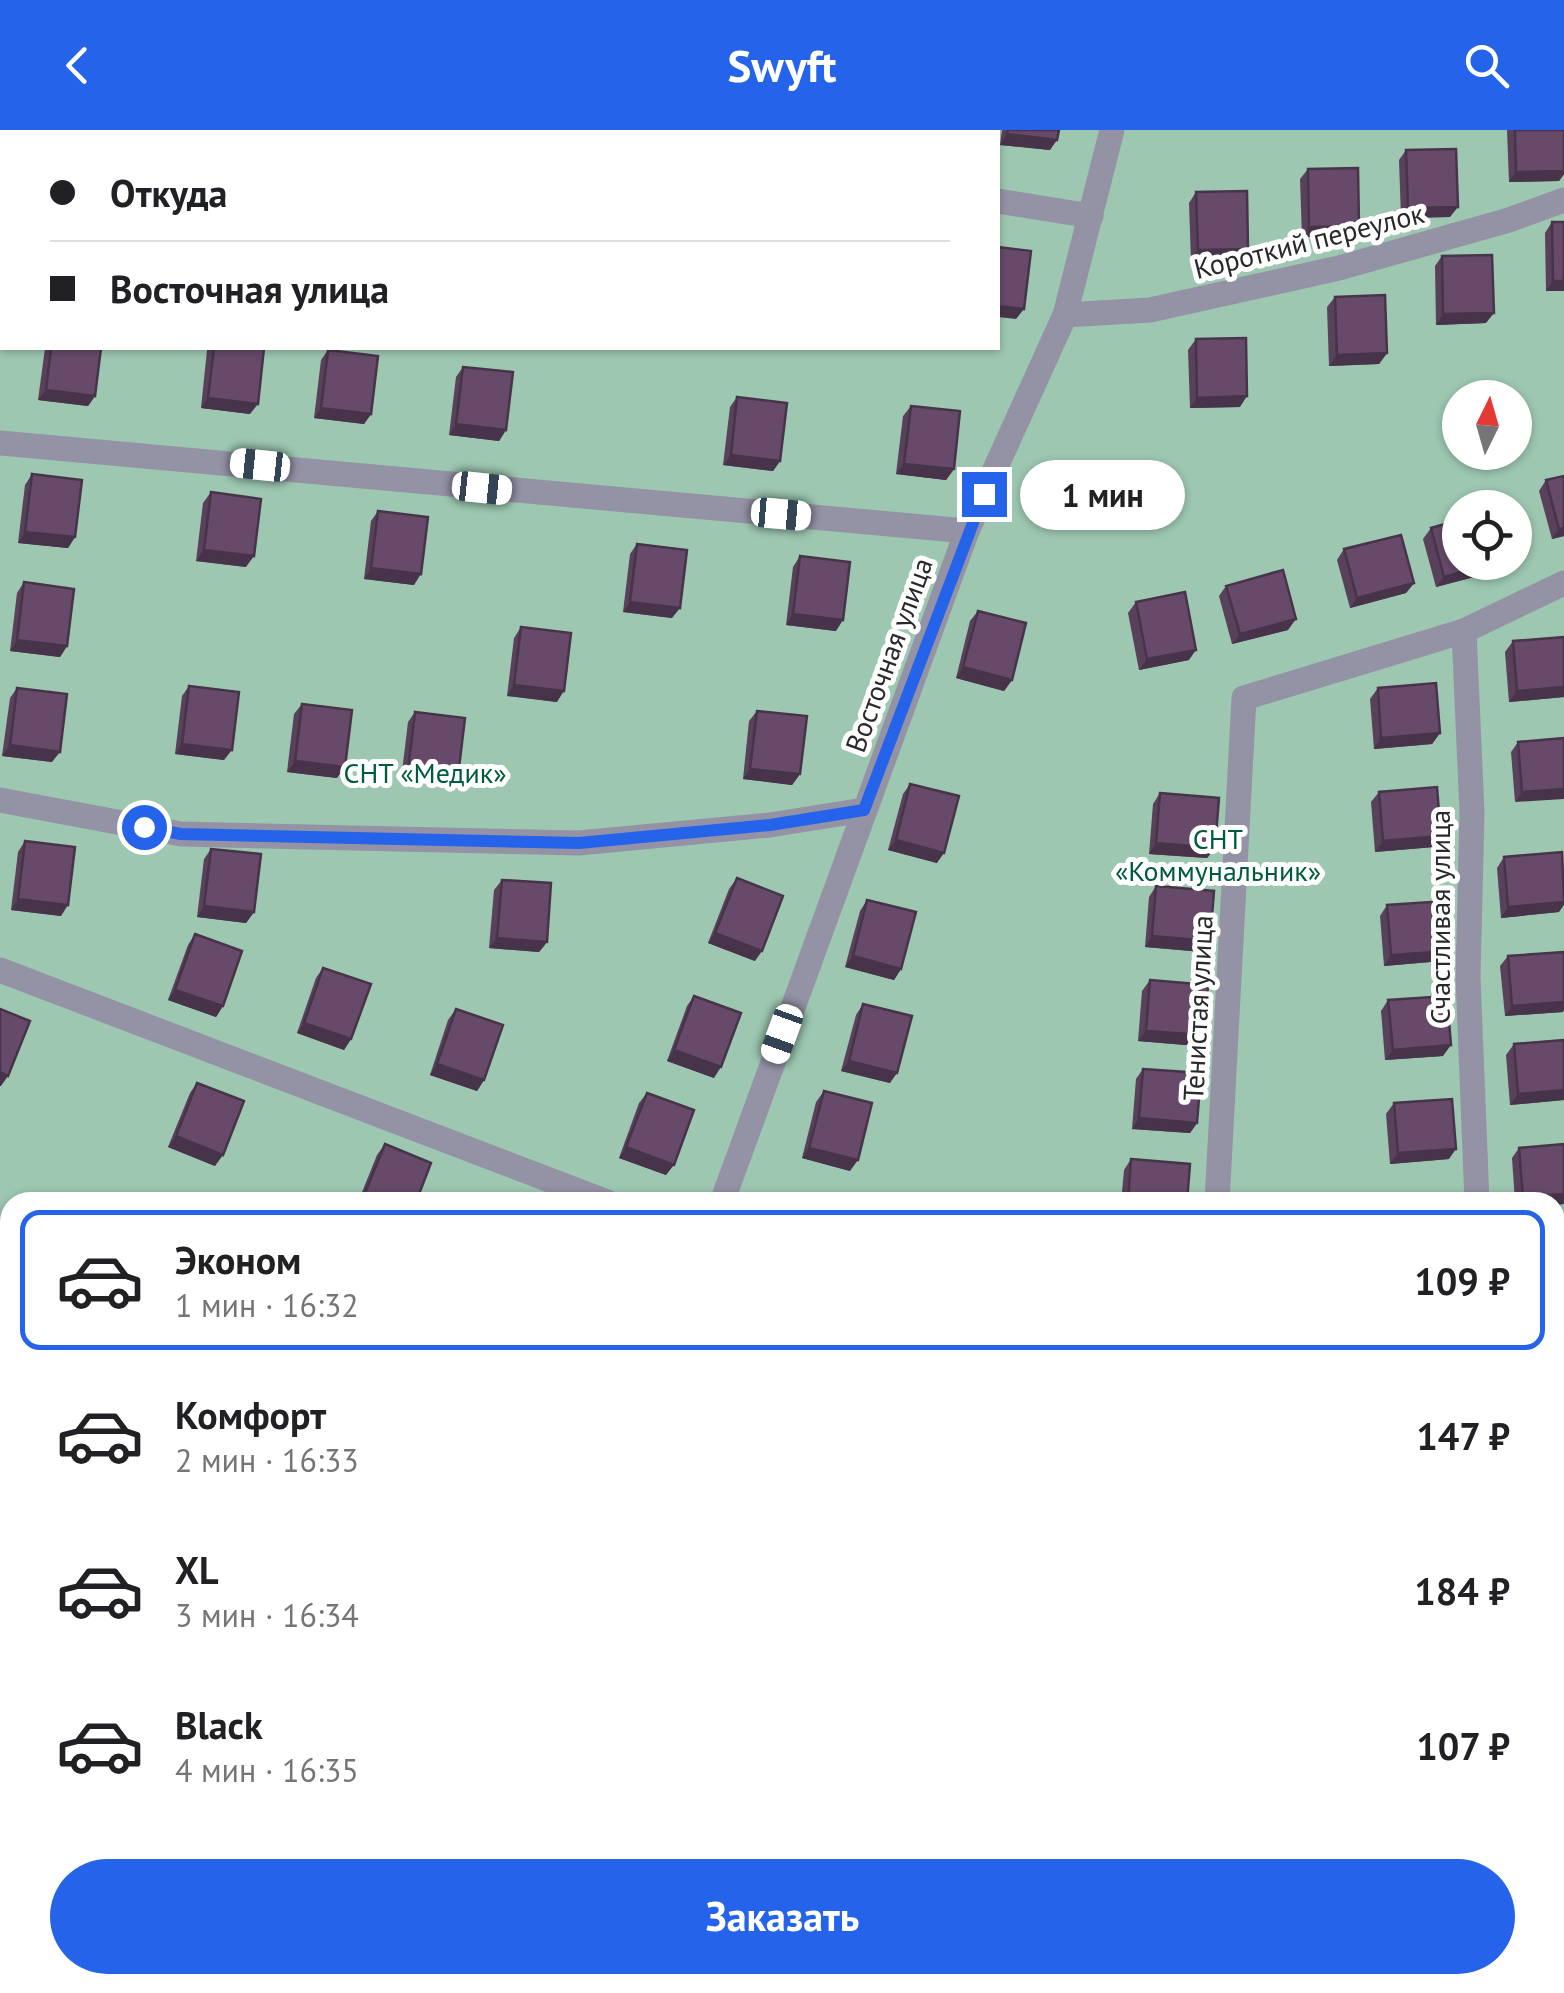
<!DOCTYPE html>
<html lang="ru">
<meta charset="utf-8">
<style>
:root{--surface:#fff;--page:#f6f6f6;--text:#202124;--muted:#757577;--line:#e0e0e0;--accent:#2563eb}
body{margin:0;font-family:"PT Sans",sans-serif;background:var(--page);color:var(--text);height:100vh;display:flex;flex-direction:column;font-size:38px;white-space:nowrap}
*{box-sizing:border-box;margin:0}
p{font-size:32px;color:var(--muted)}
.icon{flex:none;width:55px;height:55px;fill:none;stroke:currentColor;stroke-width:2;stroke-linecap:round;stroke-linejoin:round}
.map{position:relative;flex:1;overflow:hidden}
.drawer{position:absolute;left:0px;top:1062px;width:1565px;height:802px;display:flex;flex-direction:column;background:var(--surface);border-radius:30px 30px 0 0;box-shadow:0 2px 8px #0004}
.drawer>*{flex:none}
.top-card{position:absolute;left:0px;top:0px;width:1000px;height:220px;box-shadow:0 2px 8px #0004;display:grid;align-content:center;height:220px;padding:0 50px;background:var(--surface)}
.needle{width:65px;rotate:5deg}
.controls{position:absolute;left:1442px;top:250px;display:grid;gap:20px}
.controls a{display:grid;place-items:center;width:90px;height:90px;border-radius:50%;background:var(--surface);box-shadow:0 2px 8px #0004;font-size:50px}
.end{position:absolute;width:45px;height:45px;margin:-22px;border:12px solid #2563eb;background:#fff;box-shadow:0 0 0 5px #fff}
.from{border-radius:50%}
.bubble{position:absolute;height:70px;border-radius:35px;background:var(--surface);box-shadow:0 2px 8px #0004;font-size:32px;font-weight:700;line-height:70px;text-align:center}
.car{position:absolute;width:30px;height:60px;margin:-30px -15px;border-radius:12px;box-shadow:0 0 8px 2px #0007;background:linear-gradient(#fff 24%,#345 0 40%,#fff 0 76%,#345 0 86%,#fff 0)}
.top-card b{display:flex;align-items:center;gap:35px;height:95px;font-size:38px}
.top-card b+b{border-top:2px solid var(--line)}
.top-card i{width:25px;height:25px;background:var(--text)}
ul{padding:18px 0 0;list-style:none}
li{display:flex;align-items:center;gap:30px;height:140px;margin:0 20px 15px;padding:0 30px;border:5px solid transparent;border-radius:20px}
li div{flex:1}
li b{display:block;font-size:38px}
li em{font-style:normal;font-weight:700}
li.selected{border-color:var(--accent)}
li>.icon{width:90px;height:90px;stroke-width:1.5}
.cta{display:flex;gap:20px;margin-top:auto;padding:20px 50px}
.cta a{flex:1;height:115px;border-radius:60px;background:var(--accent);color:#fff;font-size:40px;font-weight:700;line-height:115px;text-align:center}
header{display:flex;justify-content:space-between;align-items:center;height:130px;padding:0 50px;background:var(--accent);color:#fff;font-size:45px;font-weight:700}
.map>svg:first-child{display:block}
.green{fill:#9dc7b1;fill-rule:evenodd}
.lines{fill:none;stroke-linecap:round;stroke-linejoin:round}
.street{stroke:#9492a5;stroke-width:25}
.wall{fill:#59405b}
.shaded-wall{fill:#48344a}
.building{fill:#674a6a;stroke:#48344a;stroke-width:2.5}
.route{stroke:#2563eb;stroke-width:12}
.labels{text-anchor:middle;stroke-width:10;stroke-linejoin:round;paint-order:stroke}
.street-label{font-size:28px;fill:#29282c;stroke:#fff}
.park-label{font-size:28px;fill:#005b3d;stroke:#fff}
</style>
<header><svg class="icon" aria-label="back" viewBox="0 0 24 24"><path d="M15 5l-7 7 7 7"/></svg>Swyft<svg class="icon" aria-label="search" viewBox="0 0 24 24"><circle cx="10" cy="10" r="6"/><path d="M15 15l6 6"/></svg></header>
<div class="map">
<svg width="1564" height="1863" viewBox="0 0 1564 1863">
<rect width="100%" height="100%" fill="#eeedf6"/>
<path class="green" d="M0,0h1564v1863h-1564zM2,2h996v216h-996zM1460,268h55v54h-55zM1460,378h55v54h-55zM10,1072h1545v783h-1545z"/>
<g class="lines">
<g class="street">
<polyline points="501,0 521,2"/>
<polyline points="18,2 19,0"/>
<polyline points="998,71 1091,86"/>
<polyline points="0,171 2,144"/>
<polyline points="1065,185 1150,180 1339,138 1509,90 1564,70"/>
<polyline points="0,313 967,401"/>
<polyline points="1464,501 1472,683 1468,847 1477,1072"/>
<polyline points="0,670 181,704 579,713 770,695 864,680"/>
<polyline points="0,840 607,1072"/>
<polyline points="722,1072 967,401 1065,185 1112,0"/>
<polyline points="1217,1072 1244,568 1464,501 1564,453"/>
<polyline points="0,1223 10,1227"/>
<polyline points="0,1589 10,1592"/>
<polyline points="1555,1678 1564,1677"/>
<polyline points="429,1863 432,1855"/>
<polyline points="729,1863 730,1855"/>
<polyline points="1052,1863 1053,1855"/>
<polyline points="1382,1863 1382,1855"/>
</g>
</g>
<g class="wall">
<polygon points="1002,0 1059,0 1050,20 1000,15"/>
<polygon points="1507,0 1564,0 1564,44 1559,51 1509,52"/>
<polygon points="1406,20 1450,87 1401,88 1399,30"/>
<polygon points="1308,39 1359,96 1352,106 1302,107 1300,49"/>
<polygon points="1196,62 1241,130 1191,131 1189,73"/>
<polygon points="1552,92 1564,161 1546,161 1545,103"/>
<polygon points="1442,126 1486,193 1436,195 1435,136"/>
<polygon points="1335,167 1387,223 1379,234 1329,236 1327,177"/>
<polygon points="1196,209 1240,277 1190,278 1188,220"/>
<polygon points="45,218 101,218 95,266 88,276 38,270"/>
<polygon points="209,218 264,218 250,284 201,278 207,220"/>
<polygon points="328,220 371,284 364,294 314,288 321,230"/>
<polygon points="463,237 506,300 499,311 449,305 456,247"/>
<polygon points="737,267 780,331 773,341 723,335 730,277"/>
<polygon points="911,276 954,339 946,350 896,344 903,286"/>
<polygon points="32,344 75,407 68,418 18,413 25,355"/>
<polygon points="1564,346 1564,406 1552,409 1539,361 1546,350"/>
<polygon points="211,362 246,437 196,431 203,373"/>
<polygon points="378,381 414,455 364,449 371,391"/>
<polygon points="1431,398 1460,432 1500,432 1493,442 1436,457 1423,409"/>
<polygon points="637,414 672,488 623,482 630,424"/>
<polygon points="1344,419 1414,453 1406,463 1350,478 1337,430"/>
<polygon points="800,426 836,501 786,495 793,437"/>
<polygon points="24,452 67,516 60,527 10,521 17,463"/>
<polygon points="1226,456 1288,500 1232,514 1219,466"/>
<polygon points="1136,472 1189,530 1139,540 1128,483"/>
<polygon points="978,481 1012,550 1004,561 956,548 970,491"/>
<polygon points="521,497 557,572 507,566 514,508"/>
<polygon points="1564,507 1564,567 1509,572 1505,522 1513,511"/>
<polygon points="189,556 224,630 175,624 182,566"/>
<polygon points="17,558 52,632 2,626 10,568"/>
<polygon points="1378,558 1440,603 1432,614 1374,619 1370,569"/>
<polygon points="302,574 337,648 287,642 294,584"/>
<polygon points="757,581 800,644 792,655 743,649 749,591"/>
<polygon points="415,582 458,646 451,656 401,650 408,592"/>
<polygon points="1564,608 1515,672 1511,622 1518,612"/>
<polygon points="910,654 937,733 888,720 903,664"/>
<polygon points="1379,662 1441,706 1434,717 1375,722 1371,672"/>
<polygon points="1160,663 1215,718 1207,728 1149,724 1153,674"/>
<polygon points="25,711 61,786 11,780 18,722"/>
<polygon points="211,719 254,782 246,793 197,787 204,729"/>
<polygon points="1504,727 1559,782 1501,788 1497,738"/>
<polygon points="737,748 755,831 708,813 729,759"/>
<polygon points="502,750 547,812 539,822 489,818 494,760"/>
<polygon points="1156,756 1203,822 1145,817 1149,767"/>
<polygon points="867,770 901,839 894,850 845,837 860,781"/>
<polygon points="1387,775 1450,821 1442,831 1384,836 1380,786"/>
<polygon points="195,804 223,876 216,887 168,870 188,815"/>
<polygon points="1564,822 1564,880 1563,882 1505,886 1500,836 1508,826"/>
<polygon points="323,838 351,909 344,920 297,903 316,848"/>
<polygon points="1150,850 1204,905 1197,916 1138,911 1142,861"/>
<polygon points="694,866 714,948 667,931 687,876"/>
<polygon points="1388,870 1443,926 1385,930 1381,881"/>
<polygon points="863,874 890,953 841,941 856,885"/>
<polygon points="456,879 484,950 477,961 430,945 448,890"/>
<polygon points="1564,910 1564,970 1510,975 1506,925 1514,914"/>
<polygon points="1143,939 1197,993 1190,1003 1132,999 1136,949"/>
<polygon points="197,953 215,1036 168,1017 190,963"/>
<polygon points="824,961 850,1041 802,1028 816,972"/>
<polygon points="647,963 666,1045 619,1028 639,973"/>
<polygon points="1394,973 1449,1029 1390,1034 1386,984"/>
<polygon points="385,1014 416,1072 358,1072 377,1025"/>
<polygon points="1564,1014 1564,1074 1555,1075 1555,1072 1515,1072 1512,1028 1519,1018"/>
<polygon points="1131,1029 1187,1072 1121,1072 1124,1040"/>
<polygon points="10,1517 10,1553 0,1549"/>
<polygon points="958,1855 1005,1855 1019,1863 954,1863"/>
<polygon points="1295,1855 1360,1855 1360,1863 1294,1863"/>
<polygon points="1417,1855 1483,1855 1482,1863 1417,1863"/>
</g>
<g class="shaded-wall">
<polygon points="1007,4 1057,10 1050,20 1000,15"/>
<polygon points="1564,41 1564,44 1559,51 1509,52 1516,42"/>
<polygon points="1458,77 1450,87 1401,88 1408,78"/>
<polygon points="1359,96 1352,106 1302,107 1309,97"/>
<polygon points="1248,119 1241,130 1191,131 1198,120"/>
<polygon points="1553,151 1564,151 1564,161 1546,161"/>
<polygon points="998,176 1024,179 1016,189 998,187"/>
<polygon points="1494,183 1486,193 1436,195 1443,184"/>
<polygon points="1387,223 1379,234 1329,236 1337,225"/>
<polygon points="46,260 95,266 88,276 38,270"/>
<polygon points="1247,266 1240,277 1190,278 1197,268"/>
<polygon points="208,268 258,274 250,284 201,278"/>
<polygon points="321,278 371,284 364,294 314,288"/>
<polygon points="456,294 506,300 499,311 449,305"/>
<polygon points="731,325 780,331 773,341 723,335"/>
<polygon points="904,334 954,339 946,350 896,344"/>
<polygon points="1564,398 1564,406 1552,409 1559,399"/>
<polygon points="25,402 75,407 68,418 18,413"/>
<polygon points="204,420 254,426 246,437 196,431"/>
<polygon points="1496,432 1500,432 1493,442 1436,457 1444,447"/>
<polygon points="371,438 421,444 414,455 364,449"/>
<polygon points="1414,453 1406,463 1350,478 1357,468"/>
<polygon points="630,472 680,478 672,488 623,482"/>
<polygon points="793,484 843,490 836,501 786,495"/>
<polygon points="1296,489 1288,500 1232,514 1240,504"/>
<polygon points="17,510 67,516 60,527 10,521"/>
<polygon points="1196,520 1189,530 1139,540 1147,529"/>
<polygon points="963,537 1012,550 1004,561 956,548"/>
<polygon points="514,555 564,561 557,572 507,566"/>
<polygon points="1564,557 1564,567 1509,572 1517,561"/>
<polygon points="1440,603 1432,614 1374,619 1381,608"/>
<polygon points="182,614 232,620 224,630 175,624"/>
<polygon points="10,615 60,622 52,632 2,626"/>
<polygon points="295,631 345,637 337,648 287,642"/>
<polygon points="750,639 800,644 792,655 743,649"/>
<polygon points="408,640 458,646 451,656 401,650"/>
<polygon points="1564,659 1564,669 1515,672 1522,662"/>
<polygon points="1441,706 1434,717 1375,722 1383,711"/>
<polygon points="896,710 944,723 937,733 888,720"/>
<polygon points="1156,713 1215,718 1207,728 1149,724"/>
<polygon points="18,769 68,775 61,786 11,780"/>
<polygon points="1564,772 1564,775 1559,782 1501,788 1508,777"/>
<polygon points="204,776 254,782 246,793 197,787"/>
<polygon points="715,803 762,821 755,831 708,813"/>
<polygon points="1152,806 1210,811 1203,822 1145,817"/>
<polygon points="497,808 547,812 539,822 489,818"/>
<polygon points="1450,821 1442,831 1384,836 1391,825"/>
<polygon points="853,826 901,839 894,850 845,837"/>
<polygon points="175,860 223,876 216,887 168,870"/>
<polygon points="1564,872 1563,882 1505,886 1512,876"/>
<polygon points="304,893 351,909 344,920 297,903"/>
<polygon points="1146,901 1204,905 1197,916 1138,911"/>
<polygon points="1451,915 1443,926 1385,930 1393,920"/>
<polygon points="674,920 721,937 714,948 667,931"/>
<polygon points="849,931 897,943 890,953 841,941"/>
<polygon points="437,934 484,950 477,961 430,945"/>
<polygon points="0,942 8,946 1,956 0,956"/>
<polygon points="1564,960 1564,970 1510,975 1518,964"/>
<polygon points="1139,988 1197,993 1190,1003 1132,999"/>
<polygon points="176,1006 223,1025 215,1036 168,1017"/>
<polygon points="626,1017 674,1035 666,1045 619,1028"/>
<polygon points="809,1018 858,1030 850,1041 802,1028"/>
<polygon points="1456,1019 1449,1029 1390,1034 1398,1023"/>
<polygon points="1564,1064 1564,1074 1555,1075 1555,1072 1519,1072 1523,1067"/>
<polygon points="1564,1167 1564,1177 1555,1178 1555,1168"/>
<polygon points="1555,1305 1564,1306 1564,1317 1555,1316"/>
<polygon points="0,1328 10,1331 4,1342 0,1341"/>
<polygon points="7,1538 10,1539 10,1553 0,1549"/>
</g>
<g class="building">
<polygon points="68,0 119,0 118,2 68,2"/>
<polygon points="1008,0 1059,0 1057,10 1007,4"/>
<polygon points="1515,0 1564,0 1564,41 1516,42"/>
<polygon points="1456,19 1458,77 1408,78 1406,20"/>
<polygon points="1358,38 1359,96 1309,97 1308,39"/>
<polygon points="1247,61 1248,119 1198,120 1196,62"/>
<polygon points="1552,92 1564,92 1564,151 1553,151"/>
<polygon points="998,117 1031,121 1024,179 998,176"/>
<polygon points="1492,125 1494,183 1443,184 1442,126"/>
<polygon points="1385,165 1387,223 1337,225 1335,167"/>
<polygon points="1246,208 1247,266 1197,268 1196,209"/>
<polygon points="51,218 101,218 95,266 46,260"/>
<polygon points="214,218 264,218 258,274 208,268"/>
<polygon points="328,220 378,226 371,284 321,278"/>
<polygon points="463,237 513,242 506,300 456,294"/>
<polygon points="737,267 787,273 780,331 731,325"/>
<polygon points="911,276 960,281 954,339 904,334"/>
<polygon points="32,344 82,350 75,407 25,402"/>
<polygon points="1564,346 1564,398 1559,399 1546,350"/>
<polygon points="211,362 261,369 254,426 204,420"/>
<polygon points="378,381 428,387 421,444 371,438"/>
<polygon points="1460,390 1460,432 1496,432 1444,447 1431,398"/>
<polygon points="1401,405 1414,453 1357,468 1344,419"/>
<polygon points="637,414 687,420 680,478 630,472"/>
<polygon points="800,426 850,432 843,490 793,484"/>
<polygon points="1283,440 1296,489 1240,504 1226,456"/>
<polygon points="24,452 74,459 67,516 17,510"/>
<polygon points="1185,462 1196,520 1147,529 1136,472"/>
<polygon points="978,481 1026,493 1012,550 963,537"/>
<polygon points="521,497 571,503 564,561 514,555"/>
<polygon points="1564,507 1564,557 1517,561 1513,511"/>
<polygon points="1436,553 1440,603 1381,608 1378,558"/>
<polygon points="189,556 239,562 232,620 182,614"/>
<polygon points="17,558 67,564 60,622 10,615"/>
<polygon points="302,574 352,580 345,637 295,631"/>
<polygon points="757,581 807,586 800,644 750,639"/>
<polygon points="415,582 465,588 458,646 408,640"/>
<polygon points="1564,608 1564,659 1522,662 1518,612"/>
<polygon points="910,654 959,666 944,723 896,710"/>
<polygon points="1437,657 1441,706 1383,711 1379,662"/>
<polygon points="1160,663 1219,668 1215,718 1156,713"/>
<polygon points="25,711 75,717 68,775 18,769"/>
<polygon points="211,719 261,724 254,782 204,776"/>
<polygon points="1562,722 1564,772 1508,777 1504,727"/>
<polygon points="737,748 783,766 762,821 715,803"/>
<polygon points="502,750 551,753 547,812 497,808"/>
<polygon points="1156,756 1214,761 1210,811 1152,806"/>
<polygon points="867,770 916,782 901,839 853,826"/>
<polygon points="1446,771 1450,821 1391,825 1387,775"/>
<polygon points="195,804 242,821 223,876 175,860"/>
<polygon points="1564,822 1564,872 1512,876 1508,826"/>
<polygon points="323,838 371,854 351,909 304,893"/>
<polygon points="1150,850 1208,855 1204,905 1146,901"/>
<polygon points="694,866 741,883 721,937 674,920"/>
<polygon points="1447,866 1451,915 1393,920 1388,870"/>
<polygon points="863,874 912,886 897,943 849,931"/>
<polygon points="0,879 30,891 8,946 0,942"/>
<polygon points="456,879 503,895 484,950 437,934"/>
<polygon points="1564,910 1564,960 1518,964 1514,914"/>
<polygon points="1143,939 1201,943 1197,993 1139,988"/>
<polygon points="197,953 244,971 223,1025 176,1006"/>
<polygon points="824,961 872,973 858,1030 809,1018"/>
<polygon points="647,963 694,980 674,1035 626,1017"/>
<polygon points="1452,969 1456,1019 1398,1023 1394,973"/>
<polygon points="385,1014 431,1033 416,1072 373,1072 363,1068"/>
<polygon points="1564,1014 1564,1064 1523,1067 1519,1018"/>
<polygon points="1131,1029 1190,1034 1187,1072 1128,1072"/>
<polygon points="512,1067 525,1072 510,1072"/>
<polygon points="1555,1117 1564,1117 1564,1167 1555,1168"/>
<polygon points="1555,1254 1564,1255 1564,1306 1555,1305"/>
<polygon points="0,1266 10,1270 10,1331 0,1328"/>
<polygon points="1555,1349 1559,1350 1555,1399"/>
<polygon points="962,1855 1005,1855 1020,1857 1019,1863 960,1863"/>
<polygon points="1097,1855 1123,1855 1156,1859 1155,1863 1096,1863"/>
<polygon points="1302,1855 1360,1855 1360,1863 1301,1863"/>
<polygon points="1424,1855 1483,1855 1482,1863 1423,1863"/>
<polygon points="0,1858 16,1863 0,1863"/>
</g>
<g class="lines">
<polyline class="route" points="144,697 181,704 579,713 770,695 864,680 984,364"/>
</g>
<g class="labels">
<g class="street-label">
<text transform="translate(1309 111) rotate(-14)" y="10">Короткий переулок</text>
<text transform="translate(889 525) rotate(-70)" y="10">Восточная улица</text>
<text transform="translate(1440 787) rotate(-90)" y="10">Счастливая улица</text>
<text transform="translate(1198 878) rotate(-87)" y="10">Тенистая улица</text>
</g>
<g class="park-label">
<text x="425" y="653">СНТ «Медик»</text>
<text x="1218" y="719">СНТ<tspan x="1218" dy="32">«Коммунальник»</tspan></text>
</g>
</g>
</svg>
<div class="controls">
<a><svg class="needle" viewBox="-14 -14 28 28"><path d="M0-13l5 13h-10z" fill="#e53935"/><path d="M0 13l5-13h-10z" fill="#757577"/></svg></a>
<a><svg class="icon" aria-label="locate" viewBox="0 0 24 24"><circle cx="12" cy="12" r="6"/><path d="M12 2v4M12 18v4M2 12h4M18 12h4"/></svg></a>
</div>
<i class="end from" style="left:144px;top:697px"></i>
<i class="end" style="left:984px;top:364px"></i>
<div class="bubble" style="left:1020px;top:330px;width:165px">1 мин</div>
<i class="car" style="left:260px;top:335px;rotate:276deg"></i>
<i class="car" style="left:482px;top:358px;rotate:96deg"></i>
<i class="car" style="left:781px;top:384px;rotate:95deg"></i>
<i class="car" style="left:782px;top:904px;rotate:200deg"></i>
<div class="top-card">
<b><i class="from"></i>Откуда</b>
<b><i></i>Восточная улица</b>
</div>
<section class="drawer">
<ul>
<li class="selected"><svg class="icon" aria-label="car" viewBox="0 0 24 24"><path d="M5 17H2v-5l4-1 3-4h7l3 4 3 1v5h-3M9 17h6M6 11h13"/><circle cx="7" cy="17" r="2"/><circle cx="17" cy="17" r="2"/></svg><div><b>Эконом</b><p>1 мин · 16:32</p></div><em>109 ₽</em></li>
<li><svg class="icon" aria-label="car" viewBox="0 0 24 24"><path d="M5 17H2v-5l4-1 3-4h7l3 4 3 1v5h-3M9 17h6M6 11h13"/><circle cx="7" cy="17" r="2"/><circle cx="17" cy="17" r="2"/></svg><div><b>Комфорт</b><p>2 мин · 16:33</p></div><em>147 ₽</em></li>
<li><svg class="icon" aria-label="car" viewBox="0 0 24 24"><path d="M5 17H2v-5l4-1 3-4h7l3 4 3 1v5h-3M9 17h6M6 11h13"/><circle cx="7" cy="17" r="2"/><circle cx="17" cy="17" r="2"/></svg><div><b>XL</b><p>3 мин · 16:34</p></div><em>184 ₽</em></li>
<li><svg class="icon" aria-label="car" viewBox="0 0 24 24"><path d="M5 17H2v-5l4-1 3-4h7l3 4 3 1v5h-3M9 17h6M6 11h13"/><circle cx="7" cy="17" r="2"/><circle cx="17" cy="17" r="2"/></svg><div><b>Black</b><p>4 мин · 16:35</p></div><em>107 ₽</em></li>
</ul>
<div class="cta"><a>Заказать</a></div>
</section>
</div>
